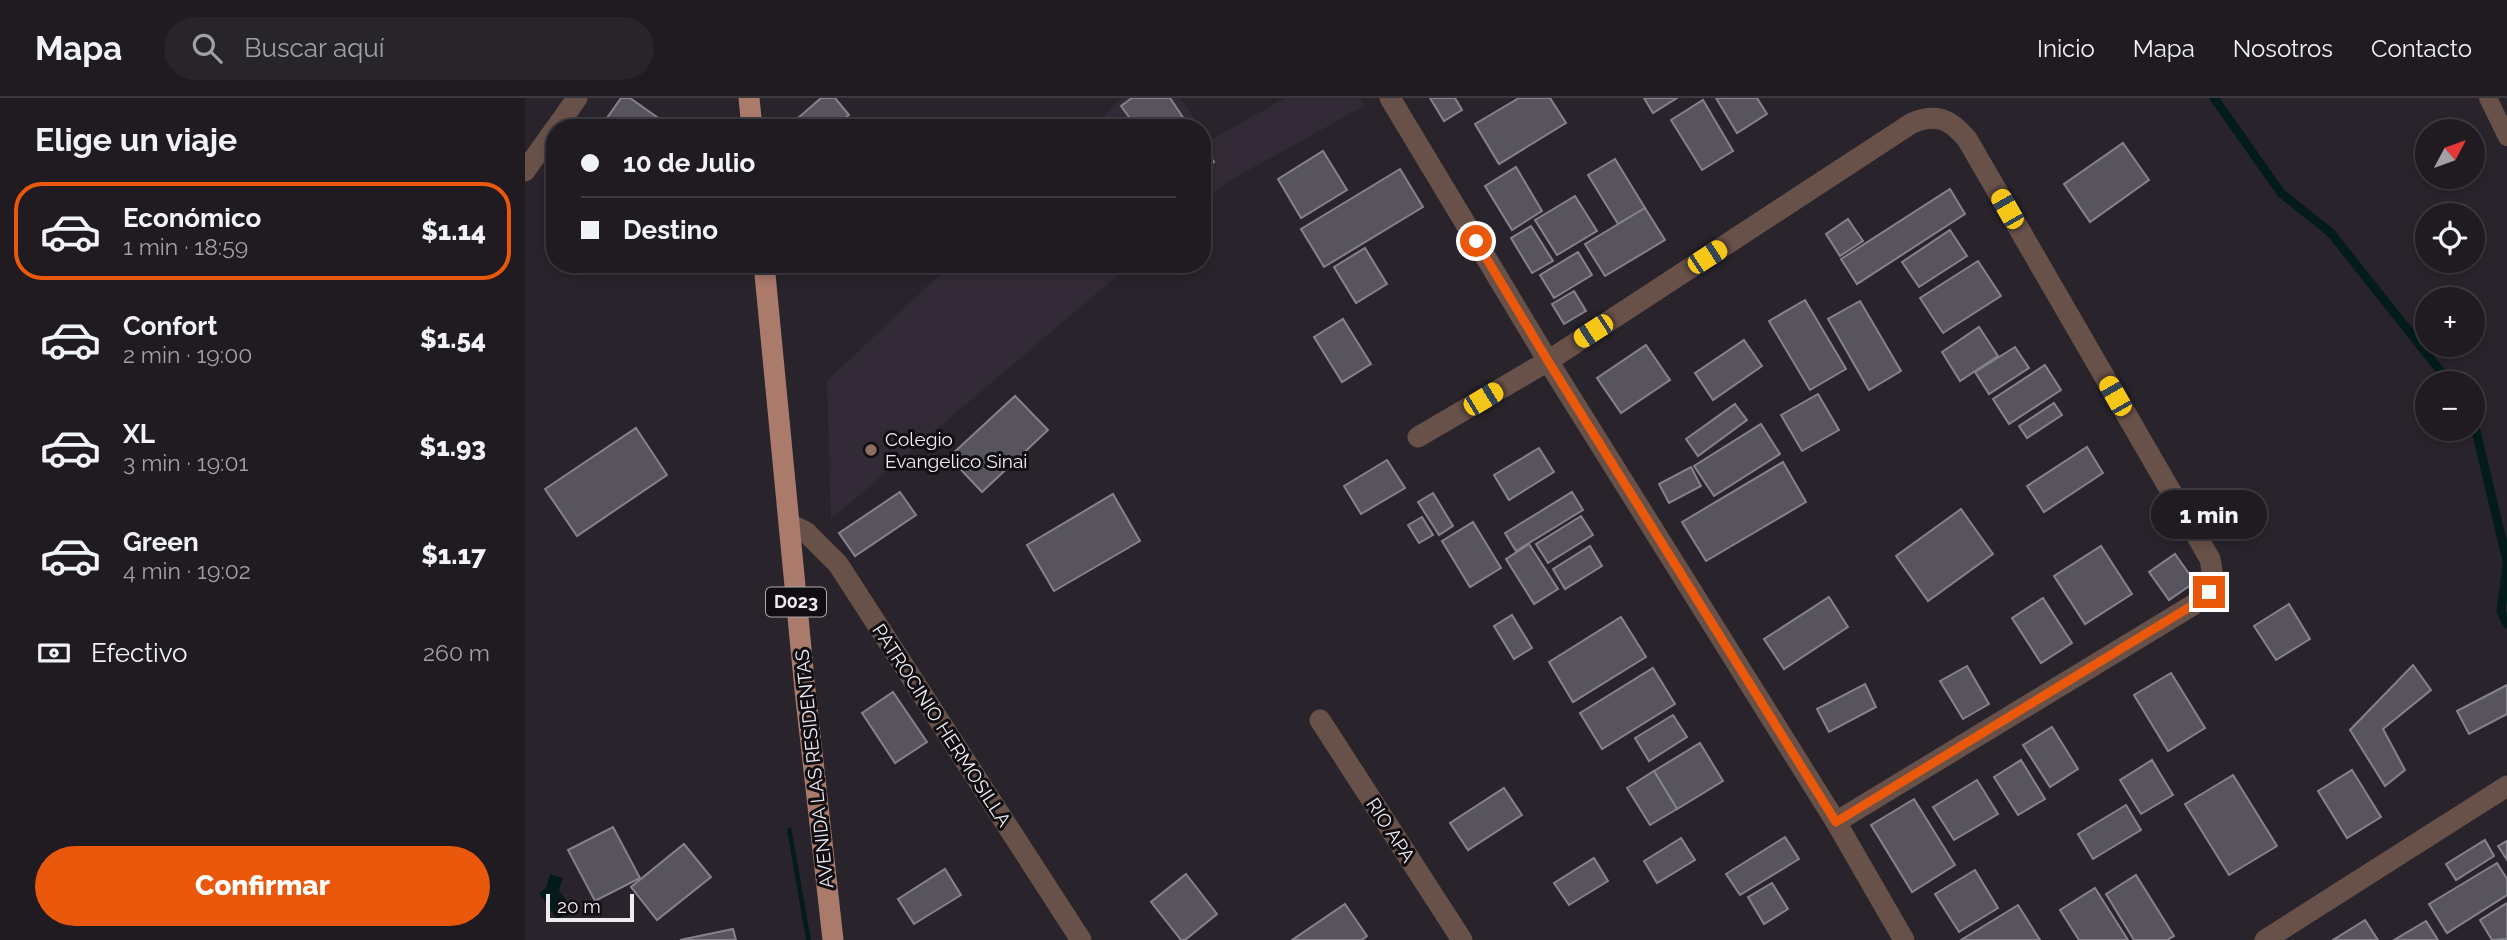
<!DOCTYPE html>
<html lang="es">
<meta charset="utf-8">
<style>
:root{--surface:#1f1b21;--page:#27242a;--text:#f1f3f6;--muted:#a1a1a5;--line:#3c393f;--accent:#ea580c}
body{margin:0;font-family:Raleway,sans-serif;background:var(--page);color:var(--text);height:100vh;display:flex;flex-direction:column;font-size:26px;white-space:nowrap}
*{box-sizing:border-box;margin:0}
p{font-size:23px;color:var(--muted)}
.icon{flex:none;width:38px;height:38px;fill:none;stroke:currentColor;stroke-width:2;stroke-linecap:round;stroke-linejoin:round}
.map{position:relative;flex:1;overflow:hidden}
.details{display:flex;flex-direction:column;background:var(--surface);width:525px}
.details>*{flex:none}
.banner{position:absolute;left:21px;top:21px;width:665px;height:154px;border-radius:28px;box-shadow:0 4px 10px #0003,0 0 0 2px var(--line);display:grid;align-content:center;height:154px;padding:0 35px;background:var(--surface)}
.needle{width:46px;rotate:49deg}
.controls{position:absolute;left:1890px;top:21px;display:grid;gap:14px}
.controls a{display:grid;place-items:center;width:70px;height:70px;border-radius:50%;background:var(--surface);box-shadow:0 4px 10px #0003,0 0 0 2px var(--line);font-size:35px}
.scale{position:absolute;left:21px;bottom:18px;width:88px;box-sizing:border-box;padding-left:7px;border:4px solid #efecf1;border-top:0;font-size:19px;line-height:24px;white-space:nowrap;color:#efecf1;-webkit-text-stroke:5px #100e12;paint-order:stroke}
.end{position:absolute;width:32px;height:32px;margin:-16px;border:9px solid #ea580c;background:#fff;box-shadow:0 0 0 4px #fff}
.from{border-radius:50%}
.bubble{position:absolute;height:49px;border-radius:24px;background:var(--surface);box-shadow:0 4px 10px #0003,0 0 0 2px var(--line);font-size:23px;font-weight:800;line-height:49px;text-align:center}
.car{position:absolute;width:21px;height:42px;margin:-21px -10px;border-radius:9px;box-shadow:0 0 5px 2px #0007;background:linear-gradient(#f5c518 24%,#345 0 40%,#f5c518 0 76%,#345 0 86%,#f5c518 0)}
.banner b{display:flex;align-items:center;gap:24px;height:66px;font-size:26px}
.banner b+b{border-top:2px solid var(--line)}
.banner i{width:18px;height:18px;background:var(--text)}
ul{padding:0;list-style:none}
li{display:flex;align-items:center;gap:21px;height:98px;margin:0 14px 10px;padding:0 21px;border:4px solid transparent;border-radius:28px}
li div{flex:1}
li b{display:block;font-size:26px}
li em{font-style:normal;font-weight:800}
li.on{border-color:var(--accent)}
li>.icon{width:63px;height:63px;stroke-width:1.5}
h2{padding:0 35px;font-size:32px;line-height:84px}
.pay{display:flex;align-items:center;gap:18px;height:77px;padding:0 35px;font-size:26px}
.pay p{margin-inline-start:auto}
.cta{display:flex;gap:14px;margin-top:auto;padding:14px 35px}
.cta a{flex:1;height:80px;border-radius:42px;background:var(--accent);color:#fff;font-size:28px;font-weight:800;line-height:80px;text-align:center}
header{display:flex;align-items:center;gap:42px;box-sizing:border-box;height:98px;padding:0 35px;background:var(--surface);border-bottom:2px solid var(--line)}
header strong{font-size:33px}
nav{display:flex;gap:38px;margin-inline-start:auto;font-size:24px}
.search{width:490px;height:63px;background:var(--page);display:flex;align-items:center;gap:18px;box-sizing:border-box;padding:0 24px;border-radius:38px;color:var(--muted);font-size:26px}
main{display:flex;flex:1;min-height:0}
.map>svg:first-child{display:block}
.built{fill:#332a37}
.water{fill:#041b1c}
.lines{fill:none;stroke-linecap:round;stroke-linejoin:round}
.stream{stroke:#041b1c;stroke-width:9}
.building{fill:#57545d;stroke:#85828c;stroke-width:2}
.service{stroke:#685149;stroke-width:18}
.minor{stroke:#685149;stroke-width:21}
.primary{stroke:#aa7a6b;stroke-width:21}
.route{stroke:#ea580c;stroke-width:9}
.education-dot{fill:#8d6e63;stroke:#100e12;stroke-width:2.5}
.labels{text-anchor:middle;stroke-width:6;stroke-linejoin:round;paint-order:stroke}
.shield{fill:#100e12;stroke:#aca9ae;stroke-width:2}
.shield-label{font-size:18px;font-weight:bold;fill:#efecf1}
.poi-label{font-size:19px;fill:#efecf1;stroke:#100e12;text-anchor:start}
.street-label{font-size:19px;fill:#efecf1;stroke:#100e12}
</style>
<header>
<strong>Mapa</strong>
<div class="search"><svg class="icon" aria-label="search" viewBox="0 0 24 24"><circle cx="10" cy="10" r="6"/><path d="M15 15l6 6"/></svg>Buscar aquí</div>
<nav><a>Inicio</a><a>Mapa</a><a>Nosotros</a><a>Contacto</a></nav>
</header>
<main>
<section class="details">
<h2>Elige un viaje</h2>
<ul>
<li class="on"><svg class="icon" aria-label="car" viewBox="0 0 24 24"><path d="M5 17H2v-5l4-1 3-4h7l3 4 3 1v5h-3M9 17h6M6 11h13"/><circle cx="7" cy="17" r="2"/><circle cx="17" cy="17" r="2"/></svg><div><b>Económico</b><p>1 min · 18:59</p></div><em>$1.14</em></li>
<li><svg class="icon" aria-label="car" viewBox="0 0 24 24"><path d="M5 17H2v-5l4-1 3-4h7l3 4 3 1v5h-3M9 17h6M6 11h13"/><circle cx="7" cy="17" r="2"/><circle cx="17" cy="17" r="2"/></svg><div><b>Confort</b><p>2 min · 19:00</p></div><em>$1.54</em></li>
<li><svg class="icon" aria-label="car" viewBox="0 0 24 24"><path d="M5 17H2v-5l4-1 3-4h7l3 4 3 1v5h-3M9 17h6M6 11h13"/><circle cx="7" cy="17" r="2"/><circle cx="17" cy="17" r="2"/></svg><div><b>XL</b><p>3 min · 19:01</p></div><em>$1.93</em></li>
<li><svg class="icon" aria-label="car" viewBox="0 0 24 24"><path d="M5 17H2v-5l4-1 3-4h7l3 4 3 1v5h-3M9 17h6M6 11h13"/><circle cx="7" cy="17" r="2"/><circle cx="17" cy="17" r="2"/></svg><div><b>Green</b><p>4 min · 19:02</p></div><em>$1.17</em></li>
</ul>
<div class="pay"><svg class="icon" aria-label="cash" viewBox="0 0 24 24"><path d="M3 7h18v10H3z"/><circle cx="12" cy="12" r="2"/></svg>Efectivo<p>260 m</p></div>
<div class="cta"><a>Confirmar</a></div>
</section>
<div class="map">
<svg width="1982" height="842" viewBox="0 0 1982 842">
<rect width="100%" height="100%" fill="#29242c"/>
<g class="built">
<polygon points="597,0 655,0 676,30 568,30"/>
<polygon points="760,0 834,0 839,8 704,83 677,106 677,31 686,42"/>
<polygon points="426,166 606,166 306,421 302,283"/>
</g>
<g class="water">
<polygon points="266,729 286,842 281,842 262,731"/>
<polygon points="25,776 38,780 34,792 47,812 32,822 14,795 21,790"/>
</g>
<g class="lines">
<g class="stream">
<polyline points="1689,0 1756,95 1806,135 1925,285"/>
<polyline points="1948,327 1951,333 1982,463"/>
<polyline points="1982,467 1976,513 1982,526"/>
</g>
</g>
<g class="building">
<polygon points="96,0 105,0 146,29 75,30"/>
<polygon points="296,0 310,0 324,17 309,30 268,30 265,27"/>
<polygon points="607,0 645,0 665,30 612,30 596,8"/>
<polygon points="905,0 930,0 937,12 919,23"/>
<polygon points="994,0 1025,0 1041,25 974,66 950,26"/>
<polygon points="1119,0 1152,0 1128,15"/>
<polygon points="1191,0 1232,0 1242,16 1212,35"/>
<polygon points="1178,2 1208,53 1177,72 1146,22"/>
<polygon points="1598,45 1624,82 1565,124 1539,86"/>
<polygon points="677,47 689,64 677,71"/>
<polygon points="798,53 822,92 776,120 753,81"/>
<polygon points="1090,61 1120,110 1093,126 1063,77"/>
<polygon points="991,69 1017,113 987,132 960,88"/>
<polygon points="875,71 898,109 799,169 776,131"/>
<polygon points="1425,91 1440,116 1332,186 1316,161"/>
<polygon points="1050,98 1072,133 1032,157 1010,122"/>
<polygon points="1120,110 1140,142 1080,178 1060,146"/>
<polygon points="1323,121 1338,143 1315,158 1301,136"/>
<polygon points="1006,128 1028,163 1007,175 986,140"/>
<polygon points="1425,132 1442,158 1394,189 1377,164"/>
<polygon points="840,150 862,186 831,205 809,169"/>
<polygon points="1053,154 1067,177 1029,200 1015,177"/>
<polygon points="1453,163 1476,198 1418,235 1395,200"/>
<polygon points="1049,193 1061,213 1039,226 1027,206"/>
<polygon points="1280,202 1321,271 1285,292 1244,223"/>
<polygon points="1335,203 1376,273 1344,292 1303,221"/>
<polygon points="818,221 846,266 817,284 789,239"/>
<polygon points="1454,229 1473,258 1435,283 1417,254"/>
<polygon points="1219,242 1237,268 1188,302 1170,275"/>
<polygon points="1121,247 1145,282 1096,315 1072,280"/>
<polygon points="1490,249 1504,270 1464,296 1450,274"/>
<polygon points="1520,267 1536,292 1484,326 1468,301"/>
<polygon points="1293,296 1314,332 1277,353 1256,317"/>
<polygon points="490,298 523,332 457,394 424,359"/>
<polygon points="1529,305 1537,317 1502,340 1494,328"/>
<polygon points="1210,306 1222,322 1173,358 1161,341"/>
<polygon points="1236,326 1255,356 1189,398 1169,368"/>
<polygon points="111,330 142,377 52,438 20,391"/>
<polygon points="1562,349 1578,375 1519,414 1502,388"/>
<polygon points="1014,350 1029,374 984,402 969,377"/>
<polygon points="862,362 880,390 836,416 819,388"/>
<polygon points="1258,364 1281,404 1181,463 1157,424"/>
<polygon points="1166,369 1176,388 1144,405 1134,386"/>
<polygon points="375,394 391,417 330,458 314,435"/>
<polygon points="1047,394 1058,412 991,453 980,435"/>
<polygon points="908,395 928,428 914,437 893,404"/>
<polygon points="588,396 615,443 529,493 502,447"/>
<polygon points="1436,411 1468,456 1403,503 1371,458"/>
<polygon points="1056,418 1068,437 1023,465 1011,446"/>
<polygon points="897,419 908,437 894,445 883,427"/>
<polygon points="948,424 976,470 945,489 917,443"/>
<polygon points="1004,446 1033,491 1009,506 981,461"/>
<polygon points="1065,448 1077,468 1040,491 1028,471"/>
<polygon points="1576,448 1607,496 1560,526 1529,478"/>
<polygon points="1650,456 1670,484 1644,502 1624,474"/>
<polygon points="1304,499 1323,529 1259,571 1239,541"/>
<polygon points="1518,500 1547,545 1516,565 1487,520"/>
<polygon points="1764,506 1785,541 1751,562 1729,528"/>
<polygon points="987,517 1007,550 989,561 969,528"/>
<polygon points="1096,519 1121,559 1048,604 1024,564"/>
<polygon points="1888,567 1906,592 1858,631 1880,672 1860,688 1825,632"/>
<polygon points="1442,568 1464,606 1438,621 1415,583"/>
<polygon points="1128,570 1150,606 1077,651 1055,615"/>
<polygon points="1646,575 1680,630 1643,653 1609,597"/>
<polygon points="1340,586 1351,609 1304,634 1292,611"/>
<polygon points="1982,587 1982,616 1944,636 1932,613"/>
<polygon points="368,594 402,644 370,665 337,615"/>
<polygon points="1148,617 1162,639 1124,663 1110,640"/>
<polygon points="1527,629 1553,671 1525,689 1498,647"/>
<polygon points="1175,645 1198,683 1152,711 1129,673"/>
<polygon points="1496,662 1520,701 1493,717 1469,679"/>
<polygon points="1627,662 1648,697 1616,716 1595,682"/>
<polygon points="1827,672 1856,719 1822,740 1793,693"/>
<polygon points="1129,673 1152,711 1125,727 1102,690"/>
<polygon points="1708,677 1752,748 1704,777 1660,706"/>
<polygon points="1452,682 1473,716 1429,742 1408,709"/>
<polygon points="979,690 997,717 943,752 925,725"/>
<polygon points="1389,701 1430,767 1387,794 1346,727"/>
<polygon points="1601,707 1616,732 1568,761 1553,736"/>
<polygon points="88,729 115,780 70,803 43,752"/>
<polygon points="1260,739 1274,761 1215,797 1201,776"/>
<polygon points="1156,740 1170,762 1132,785 1119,763"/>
<polygon points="1960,742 1969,758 1931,782 1921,766"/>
<polygon points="1982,743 1982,762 1973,748"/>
<polygon points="159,746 186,779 132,822 106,789"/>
<polygon points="1069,760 1083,783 1044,807 1029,785"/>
<polygon points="1972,765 1982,781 1982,797 1922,835 1904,806"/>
<polygon points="420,771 436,797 389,826 373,801"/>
<polygon points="1450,772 1473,810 1434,834 1410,796"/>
<polygon points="661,776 692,816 660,842 656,842 626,804"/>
<polygon points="1611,777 1649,838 1642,842 1609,842 1581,796"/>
<polygon points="1247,785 1263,811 1239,826 1223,799"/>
<polygon points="1570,790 1603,842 1554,842 1535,812"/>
<polygon points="1982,805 1982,841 1967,842 1955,822"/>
<polygon points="820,806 842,838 837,842 767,842"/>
<polygon points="1493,807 1515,842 1436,842"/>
<polygon points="1840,822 1853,842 1808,842"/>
<polygon points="1901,823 1913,842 1869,842"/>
<polygon points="208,831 211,842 155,842"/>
</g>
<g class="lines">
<polyline class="service" points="1963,0 1982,39"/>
<g class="minor">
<polyline points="865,0 1023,263 1311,724 1379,842"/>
<polyline points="31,30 52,0"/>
<polyline points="0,73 30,31"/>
<path d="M893,339l130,-76 364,-238c25,-10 38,-4 55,16l243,420c5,25 4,30 -17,46l-357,217"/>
<polyline points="264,426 281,434 313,466 556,842"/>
<polyline points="795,622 937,842"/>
<polyline points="1740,842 1982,688"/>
</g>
<g class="primary">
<polyline points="224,0 227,30"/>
<polyline points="239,166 280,592 308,842"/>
</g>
</g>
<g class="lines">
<polyline class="route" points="951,143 1023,263 1311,724 1668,507 1684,494"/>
</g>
<circle class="education-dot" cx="346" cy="352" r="7"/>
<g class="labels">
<rect class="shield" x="241" y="489.5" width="60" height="29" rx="5"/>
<g class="shield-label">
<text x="271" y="510">D023</text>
</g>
<g class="poi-label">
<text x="360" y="348">Colegio<tspan x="360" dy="22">Evangelico Sinai</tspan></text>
</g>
<g class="street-label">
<text transform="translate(417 627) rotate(57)" y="7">PATROCINIO HERMOSILLA</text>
<text transform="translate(289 671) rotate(-96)" y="7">AVENIDA LAS RESIDENTAS</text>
<text transform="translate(866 732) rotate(57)" y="7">RIO APA</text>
</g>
</g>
</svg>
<div class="controls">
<a><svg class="needle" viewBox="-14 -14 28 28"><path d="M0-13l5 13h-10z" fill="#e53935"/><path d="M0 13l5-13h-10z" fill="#a1a1a5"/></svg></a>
<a><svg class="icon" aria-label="locate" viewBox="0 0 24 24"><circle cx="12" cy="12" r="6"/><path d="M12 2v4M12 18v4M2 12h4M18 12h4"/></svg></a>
<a>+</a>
<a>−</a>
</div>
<div class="scale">20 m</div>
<i class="end from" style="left:951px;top:143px"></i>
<i class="end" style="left:1684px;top:494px"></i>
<div class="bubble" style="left:1626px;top:392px;width:116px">1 min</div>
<i class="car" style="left:1482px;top:111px;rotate:330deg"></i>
<i class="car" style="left:1182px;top:159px;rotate:57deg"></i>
<i class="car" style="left:1068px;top:233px;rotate:237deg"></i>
<i class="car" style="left:1590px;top:298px;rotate:330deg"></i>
<i class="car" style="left:958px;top:301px;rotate:59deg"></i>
<div class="banner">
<b><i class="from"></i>10 de Julio</b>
<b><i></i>Destino</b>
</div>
</div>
</main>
